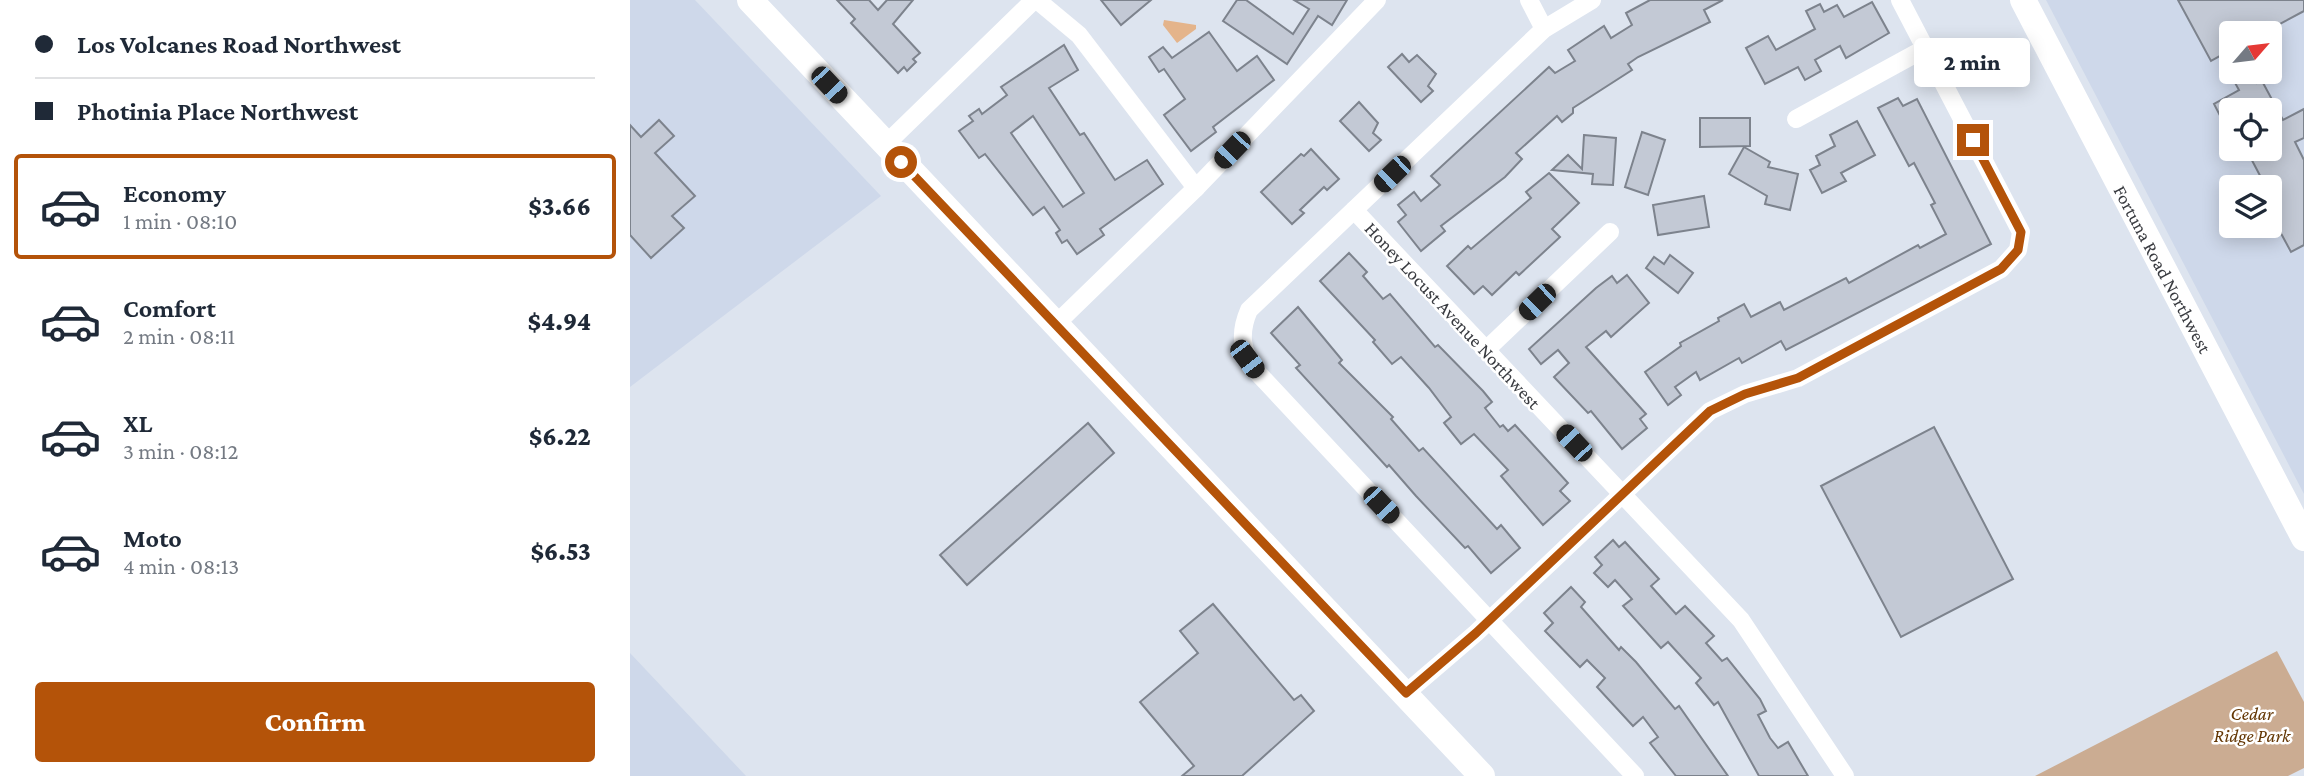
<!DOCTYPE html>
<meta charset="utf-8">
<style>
:root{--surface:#fff;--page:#f2f2f3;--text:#1f2937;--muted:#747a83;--line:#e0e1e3;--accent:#b45309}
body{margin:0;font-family:"Crimson Pro",serif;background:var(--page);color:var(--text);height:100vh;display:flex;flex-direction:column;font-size:26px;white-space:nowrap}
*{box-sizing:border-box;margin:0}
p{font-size:23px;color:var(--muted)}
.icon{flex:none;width:38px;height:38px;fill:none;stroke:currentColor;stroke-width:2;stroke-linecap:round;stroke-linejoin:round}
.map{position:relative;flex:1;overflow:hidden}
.panel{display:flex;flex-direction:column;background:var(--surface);width:630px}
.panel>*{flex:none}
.top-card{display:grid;align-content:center;height:154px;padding:0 35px;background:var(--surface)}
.needle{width:46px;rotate:62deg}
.fabs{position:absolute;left:1589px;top:21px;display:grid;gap:14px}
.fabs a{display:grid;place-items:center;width:63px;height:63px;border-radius:7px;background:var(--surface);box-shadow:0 4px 18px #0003;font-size:35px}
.end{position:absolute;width:32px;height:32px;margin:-16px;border:9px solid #b45309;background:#fff;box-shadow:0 0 0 4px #fff}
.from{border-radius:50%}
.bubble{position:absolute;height:49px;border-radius:7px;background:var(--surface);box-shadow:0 4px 18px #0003;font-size:23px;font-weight:800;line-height:49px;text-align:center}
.car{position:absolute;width:21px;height:42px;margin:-21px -10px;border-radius:9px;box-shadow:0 0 5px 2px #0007;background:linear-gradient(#222 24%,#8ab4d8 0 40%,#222 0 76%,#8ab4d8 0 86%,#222 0)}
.top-card b{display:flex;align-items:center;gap:24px;height:66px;font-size:26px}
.top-card b+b{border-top:2px solid var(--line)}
.top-card i{width:18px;height:18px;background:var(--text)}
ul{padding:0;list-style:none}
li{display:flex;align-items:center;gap:21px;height:105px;margin:0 14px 10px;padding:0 21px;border:4px solid transparent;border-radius:7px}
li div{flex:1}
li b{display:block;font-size:26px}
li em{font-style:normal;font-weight:800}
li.current{border-color:var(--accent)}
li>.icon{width:63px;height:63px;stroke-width:1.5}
.action{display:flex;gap:14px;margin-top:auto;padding:14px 35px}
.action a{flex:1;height:80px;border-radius:7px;background:var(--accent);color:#fff;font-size:28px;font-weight:800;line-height:80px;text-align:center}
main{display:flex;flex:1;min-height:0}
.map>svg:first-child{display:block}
.built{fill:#ced8ea;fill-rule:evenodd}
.green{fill:#cbac92}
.water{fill:#e4b48b}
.building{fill:#c3c9d5;stroke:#7d838d;stroke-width:2;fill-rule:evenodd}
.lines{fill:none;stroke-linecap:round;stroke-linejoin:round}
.street{stroke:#fff;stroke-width:18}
.secondary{stroke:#fff;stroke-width:26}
.route{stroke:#b45309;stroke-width:9}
.labels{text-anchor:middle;stroke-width:5;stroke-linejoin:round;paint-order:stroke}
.street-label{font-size:19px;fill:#393b40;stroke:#fff}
.park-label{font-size:19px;font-style:italic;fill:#633603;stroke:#fff}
</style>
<main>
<section class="panel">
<div class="top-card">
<b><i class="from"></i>Los Volcanes Road Northwest</b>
<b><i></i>Photinia Place Northwest</b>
</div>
<ul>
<li class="current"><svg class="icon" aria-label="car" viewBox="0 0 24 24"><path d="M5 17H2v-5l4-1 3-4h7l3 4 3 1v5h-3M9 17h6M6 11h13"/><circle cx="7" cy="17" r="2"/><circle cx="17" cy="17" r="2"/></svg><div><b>Economy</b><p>1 min · 08:10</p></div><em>$3.66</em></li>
<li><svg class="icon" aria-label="car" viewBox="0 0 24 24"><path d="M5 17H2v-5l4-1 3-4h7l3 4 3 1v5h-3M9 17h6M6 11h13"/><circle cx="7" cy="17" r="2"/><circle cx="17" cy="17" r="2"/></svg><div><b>Comfort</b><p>2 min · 08:11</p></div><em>$4.94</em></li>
<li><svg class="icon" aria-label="car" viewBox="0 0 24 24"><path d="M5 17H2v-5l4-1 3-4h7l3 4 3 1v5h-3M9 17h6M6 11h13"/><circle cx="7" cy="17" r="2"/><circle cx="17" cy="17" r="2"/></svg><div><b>XL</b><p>3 min · 08:12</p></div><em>$6.22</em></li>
<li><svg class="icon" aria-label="car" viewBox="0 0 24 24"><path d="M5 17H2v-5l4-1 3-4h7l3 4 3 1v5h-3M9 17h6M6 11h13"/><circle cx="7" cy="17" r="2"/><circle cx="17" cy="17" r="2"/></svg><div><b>Moto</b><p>4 min · 08:13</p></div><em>$6.53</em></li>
</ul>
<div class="action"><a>Confirm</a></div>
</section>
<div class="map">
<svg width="1674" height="776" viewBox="0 0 1674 776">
<rect width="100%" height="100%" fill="#dde4ef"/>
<g class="built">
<polygon points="0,0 65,0 251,196 0,387"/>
<path d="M1416,0h258v494zM1601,33h39v39h-39zM1601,110h39v39h-39zM1601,187h39v39h-39z"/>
<polygon points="0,653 116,776 0,776"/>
</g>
<polygon class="green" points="1647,651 1674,702 1674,768 1658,776 1405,776"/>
<polygon class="water" points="534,20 566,25 566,29 547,43 533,25"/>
<g class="building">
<polygon points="207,0 239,0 248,10 257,0 283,0 263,24 290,53 283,59 286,62 277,71 274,67 268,73 221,23 225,19"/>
<polygon points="471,0 521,0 491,25"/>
<polygon points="607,0 616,0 663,34 679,9 664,0 717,0 702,25 688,16 657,64 593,21"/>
<polygon points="1020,0 1093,0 1074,10 1080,22 1008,57 998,64 1002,70 943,108 943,113 932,122 927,116 886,153 892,159 875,177 811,226 815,231 791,251 768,222 776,215 768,205 784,192 791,201 810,185 801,176 919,67 925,73 945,61 938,50 974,26 981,38 1002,25 996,13"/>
<polygon points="1548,0 1674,0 1674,11 1633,33 1601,33 1601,50 1581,61"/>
<polygon points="1242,2 1259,33 1216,58 1210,46 1185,60 1191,71 1175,80 1168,67 1135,84 1116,48 1138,36 1146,50 1185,29 1176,11 1190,4 1194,12 1207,5 1214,17"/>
<polygon points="579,32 607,71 627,56 644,80 583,127 586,132 561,151 534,115 555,99 534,69 529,72 519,57 533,47 542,58"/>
<path d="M434,45l14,25 -29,18 31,47 4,-2 31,47 32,-20 16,24 -63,45 4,6 -27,19 -10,-14 -5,3 -6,-10 4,-3 -16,-23 -11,8 -48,-61 -6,4 -20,-27 14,-10 -4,-5 10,-7 3,5 25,-19 -6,-8zM403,116l51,77 -21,14 -52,-74z"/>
<polygon points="772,54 779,62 787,55 806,74 798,86 803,91 791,102 758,67"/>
<polygon points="1621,72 1627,83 1632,81 1653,120 1674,109 1674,138 1665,142 1674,160 1674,245 1661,252 1640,213 1640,187 1636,187 1616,149 1640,149 1640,110 1601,110 1601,137 1584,104 1609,90 1604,81"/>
<polygon points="1268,98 1273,106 1287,99 1361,244 1156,350 1151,341 1112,363 1109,358 1070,380 1066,372 1045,387 1051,395 1038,405 1015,372 1051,346 1050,343 1089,321 1088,318 1114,304 1121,317 1150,302 1154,310 1216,278 1219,283 1288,245 1290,248 1316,234 1301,205 1305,203 1284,163 1279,166 1248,108"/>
<polygon points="729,102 748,123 743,133 751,140 739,151 710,121"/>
<polygon points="1070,118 1120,118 1120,146 1070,147"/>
<polygon points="29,120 44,136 25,153 65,196 42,216 54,228 21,258 0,235 0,125 11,137"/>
<polygon points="1227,121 1245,155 1211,173 1216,181 1192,193 1180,170 1190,165 1186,156 1205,146 1200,135"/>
<polygon points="1012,132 1035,140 1018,195 995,187"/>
<polygon points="954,135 986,138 983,185 962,184 963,174 922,170 938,155 952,169"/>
<polygon points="1114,147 1140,162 1138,167 1168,174 1160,210 1135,204 1137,196 1099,174"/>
<polygon points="681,149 709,179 697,190 694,187 670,210 674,213 662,224 631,192 671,154 674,156"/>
<polygon points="919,173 949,203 922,229 930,237 889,275 886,272 862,295 853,286 844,294 817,266 838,246 841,249 901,198 896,192"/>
<polygon points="1074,196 1079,227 1028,235 1023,205"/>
<polygon points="719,253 737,272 733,276 753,299 760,294 805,347 808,345 853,391 862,402 855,408 870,427 873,425 878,431 885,425 938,483 930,491 940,501 913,525 871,476 878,470 844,434 831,444 814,423 821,417 799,388 771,357 762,364 743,342 745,340 690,281"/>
<polygon points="1040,255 1063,273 1048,293 1016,268 1024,257 1034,264"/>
<polygon points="997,275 1019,303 981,337 976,331 956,347 1016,414 1010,419 1017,428 992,449 961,411 958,413 924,377 939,363 928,350 911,364 899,349 966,288 982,276 987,283"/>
<polygon points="668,307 712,360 709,363 763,417 761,419 789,451 793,448 867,529 871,525 890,548 861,573 838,546 835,548 786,496 759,465 757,467 666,368 670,365 641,333"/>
<polygon points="458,423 484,453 337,585 310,555"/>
<polygon points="1304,427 1383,579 1271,637 1191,486"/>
<polygon points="983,540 989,547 995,542 1029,579 1021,586 1046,614 1055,606 1084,636 1076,643 1092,661 1097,658 1130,699 1136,711 1128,715 1140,738 1148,748 1158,742 1178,776 1129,776 1088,702 1084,705 1066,683 1071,678 1038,642 1031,648 993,606 1002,599 985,580 978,587 964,573 972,565 965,557"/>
<polygon points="941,587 955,602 951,607 989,650 991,647 1006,662 1045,709 1049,706 1098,776 1046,776 1020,743 1028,737 1013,717 1003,726 967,687 975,678 957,660 950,667 915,631 923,623 914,613"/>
<polygon points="583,604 664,700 671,695 684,711 612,776 552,776 564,766 510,702 568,653 550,631"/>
</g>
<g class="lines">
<g class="street">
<polyline points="407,0 449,35 566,188"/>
<polyline points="899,0 914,29"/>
<path d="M962,0l-48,29 -295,281c-10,23 -8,41 7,61l379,405"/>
<polyline points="1166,119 1294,49"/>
<polyline points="255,145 404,0"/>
<polyline points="724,210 1111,620 1215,776"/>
<polyline points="427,323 566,188 747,0"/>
<polyline points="857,349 980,232"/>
<polyline points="776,693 846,633 1080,411 1115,394 1168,378 1371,269 1388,250 1391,232 1270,0"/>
</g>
<g class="secondary">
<polyline points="120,0 852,776"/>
<polyline points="1393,0 1674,538"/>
</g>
</g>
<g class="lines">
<polyline class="route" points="271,162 776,693 846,633 1080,411 1115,394 1168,378 1371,269 1388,250 1391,232 1343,140"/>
</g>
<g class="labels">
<g class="street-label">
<text transform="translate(1533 269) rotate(62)" y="7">Fortuna Road Northwest</text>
<text transform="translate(823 315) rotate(47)" y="7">Honey Locust Avenue Northwest</text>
</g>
<g class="park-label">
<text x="1622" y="720">Cedar<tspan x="1622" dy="22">Ridge Park</tspan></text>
</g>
</g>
</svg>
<div class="fabs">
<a><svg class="needle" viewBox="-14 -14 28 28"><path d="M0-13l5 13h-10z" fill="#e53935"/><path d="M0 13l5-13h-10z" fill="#747a83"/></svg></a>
<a><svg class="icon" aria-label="locate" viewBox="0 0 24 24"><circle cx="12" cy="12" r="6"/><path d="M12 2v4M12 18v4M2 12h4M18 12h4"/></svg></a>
<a><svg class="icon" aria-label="layers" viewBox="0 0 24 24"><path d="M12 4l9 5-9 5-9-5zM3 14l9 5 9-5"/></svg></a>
</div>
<i class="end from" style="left:271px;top:162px"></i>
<i class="end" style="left:1343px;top:140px"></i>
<div class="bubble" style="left:1284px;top:38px;width:116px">2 min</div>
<i class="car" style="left:199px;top:85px;rotate:137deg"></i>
<i class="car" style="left:602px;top:150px;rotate:224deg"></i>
<i class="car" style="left:762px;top:174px;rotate:226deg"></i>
<i class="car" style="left:907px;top:302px;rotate:226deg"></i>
<i class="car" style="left:617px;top:359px;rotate:143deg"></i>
<i class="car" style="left:944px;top:443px;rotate:317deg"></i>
<i class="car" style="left:751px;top:505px;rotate:137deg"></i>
</div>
</main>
